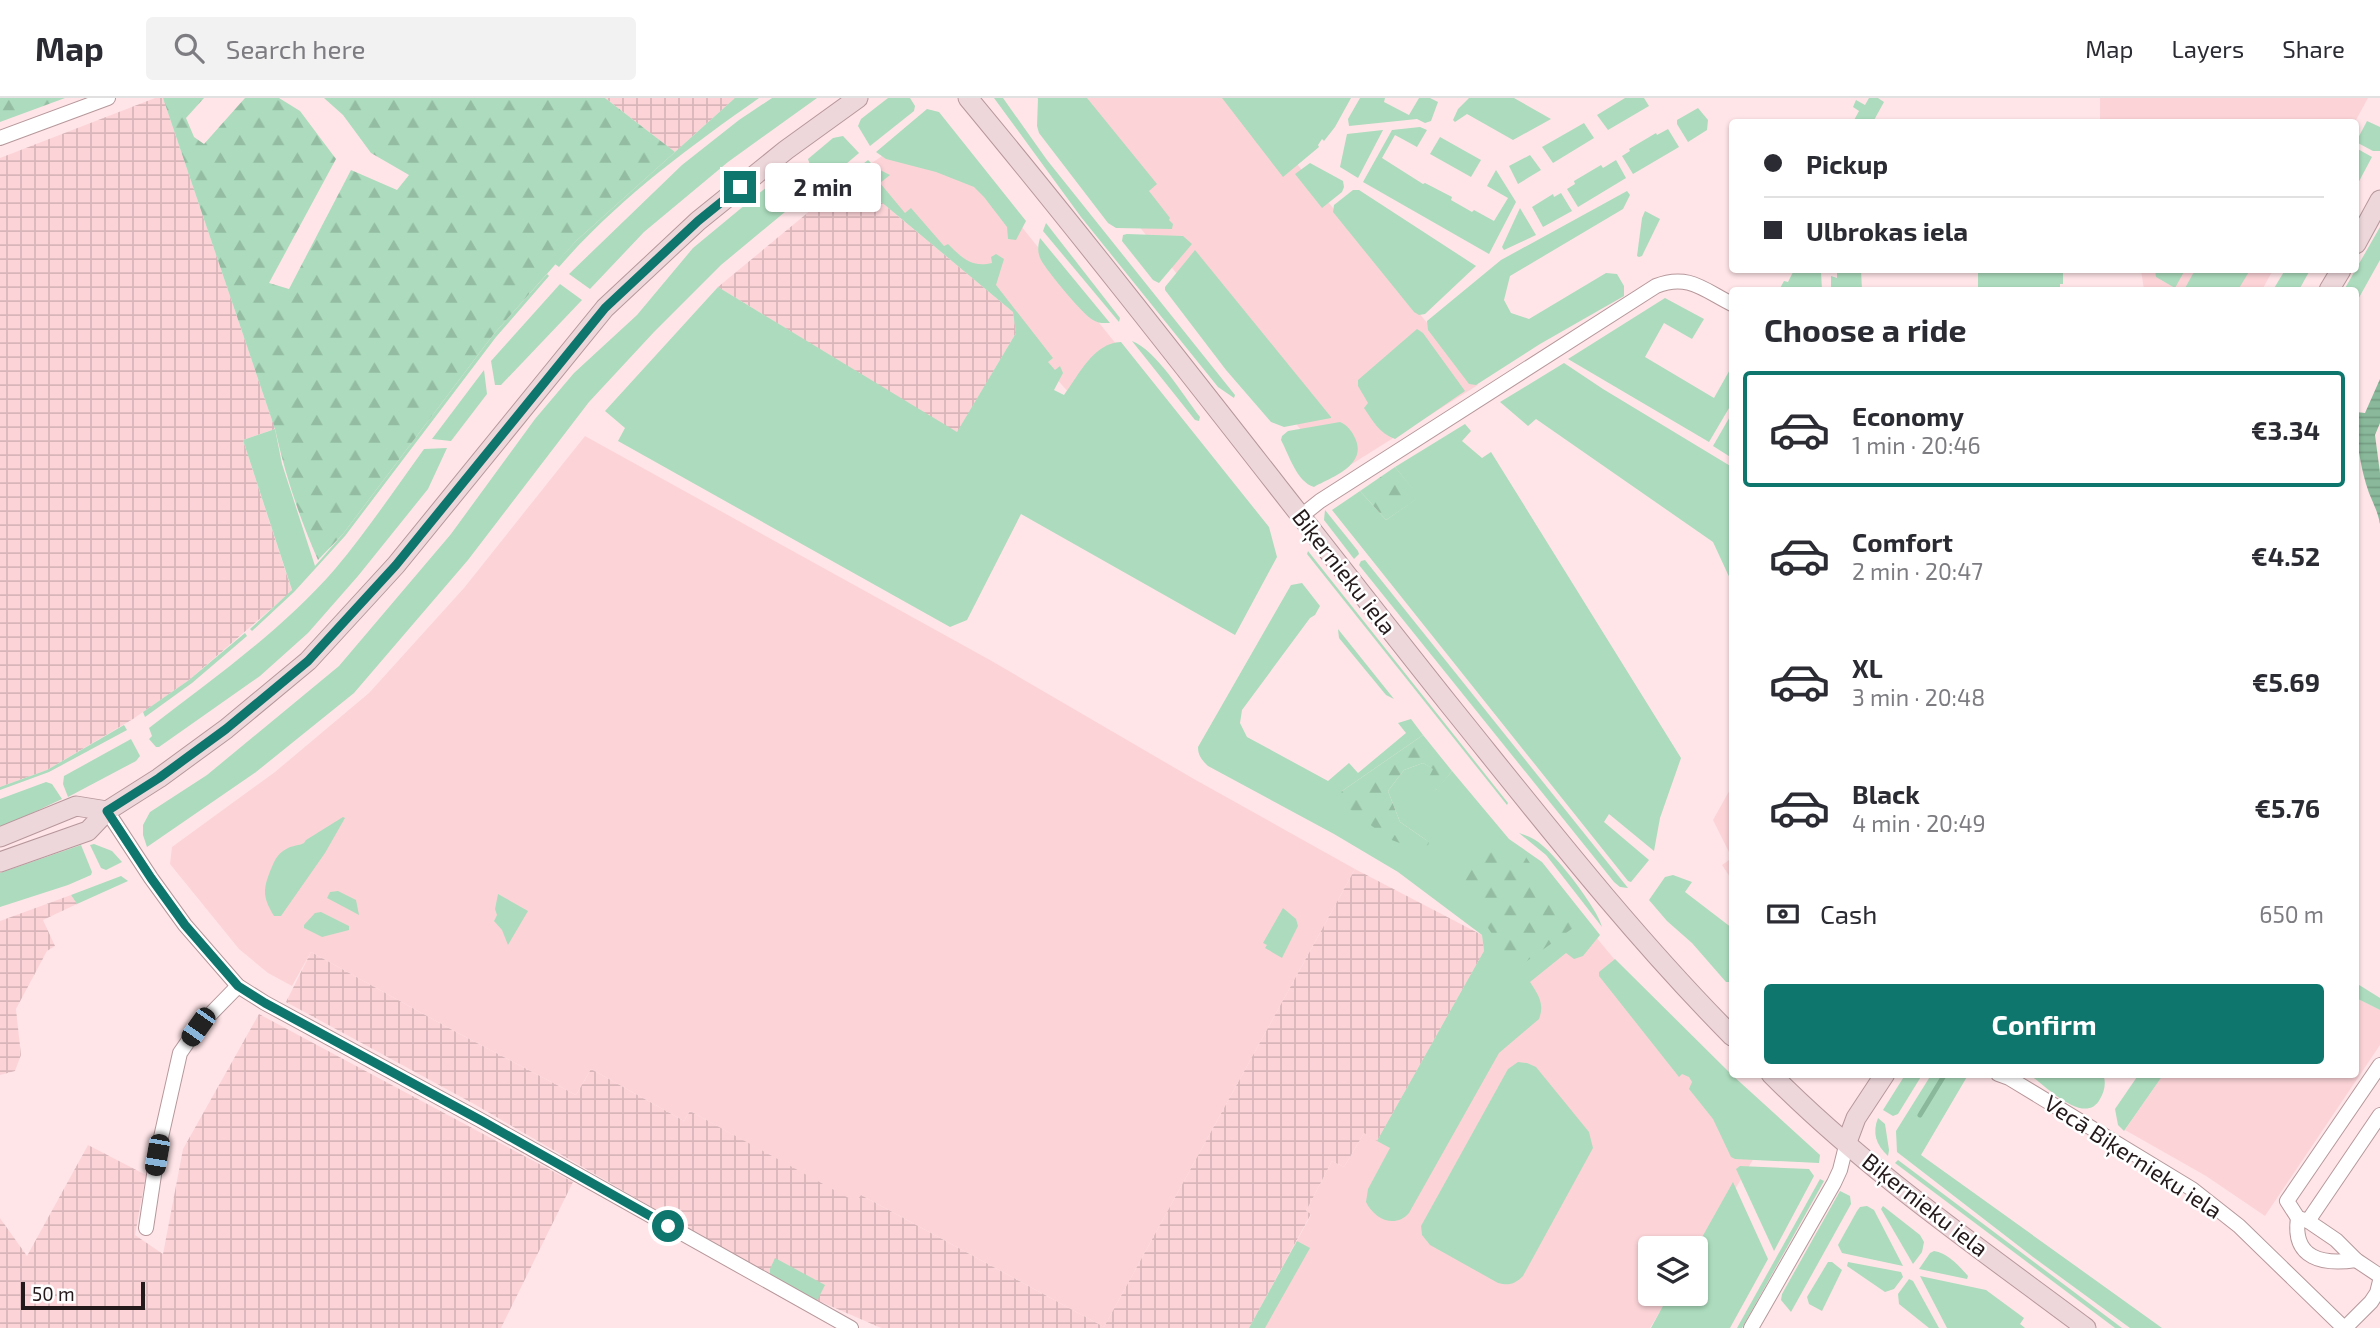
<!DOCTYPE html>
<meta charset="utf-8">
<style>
:root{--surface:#fff;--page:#f2f2f3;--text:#2b2b33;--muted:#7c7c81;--line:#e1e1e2;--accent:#0f766e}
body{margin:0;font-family:"Exo 2",sans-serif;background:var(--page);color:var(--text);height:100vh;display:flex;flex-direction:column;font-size:26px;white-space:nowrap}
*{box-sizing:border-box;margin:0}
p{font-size:23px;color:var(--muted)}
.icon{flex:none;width:38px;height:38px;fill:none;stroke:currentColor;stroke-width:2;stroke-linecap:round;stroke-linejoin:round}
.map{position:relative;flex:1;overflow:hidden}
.panel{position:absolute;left:1729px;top:189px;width:630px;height:791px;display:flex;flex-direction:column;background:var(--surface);border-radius:7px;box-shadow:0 2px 5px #0004}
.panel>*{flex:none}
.banner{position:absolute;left:1729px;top:21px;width:630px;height:154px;border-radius:7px;box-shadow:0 2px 5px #0004;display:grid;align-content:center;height:154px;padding:0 35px;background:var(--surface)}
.controls{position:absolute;left:1638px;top:1138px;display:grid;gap:14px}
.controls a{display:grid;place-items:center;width:70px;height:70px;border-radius:7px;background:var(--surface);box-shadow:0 2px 5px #0004;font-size:35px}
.scale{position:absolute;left:21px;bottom:18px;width:124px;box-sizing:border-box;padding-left:7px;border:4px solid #24191b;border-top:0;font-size:19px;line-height:24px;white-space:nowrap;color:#24191b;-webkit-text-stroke:5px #fff;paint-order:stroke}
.end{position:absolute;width:32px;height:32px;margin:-16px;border:9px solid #0f766e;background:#fff;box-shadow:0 0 0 4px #fff}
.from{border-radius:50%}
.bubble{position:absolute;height:49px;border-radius:7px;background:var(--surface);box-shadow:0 2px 5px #0004;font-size:23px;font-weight:700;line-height:49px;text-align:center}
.car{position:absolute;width:21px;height:42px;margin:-21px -10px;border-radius:9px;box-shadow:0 0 5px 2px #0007;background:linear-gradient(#222 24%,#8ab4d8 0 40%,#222 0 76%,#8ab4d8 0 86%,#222 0)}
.banner b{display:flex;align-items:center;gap:24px;height:66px;font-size:26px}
.banner b+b{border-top:2px solid var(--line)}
.banner i{width:18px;height:18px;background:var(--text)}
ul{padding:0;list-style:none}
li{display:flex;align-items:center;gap:21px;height:116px;margin:0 14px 10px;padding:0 21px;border:4px solid transparent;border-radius:7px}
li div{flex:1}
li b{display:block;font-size:26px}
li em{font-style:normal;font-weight:700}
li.current{border-color:var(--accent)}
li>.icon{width:63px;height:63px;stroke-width:1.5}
h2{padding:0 35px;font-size:32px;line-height:84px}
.pay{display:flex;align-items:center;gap:18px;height:77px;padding:0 35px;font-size:26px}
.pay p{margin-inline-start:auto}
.button{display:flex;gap:14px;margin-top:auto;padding:14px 35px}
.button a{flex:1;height:80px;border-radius:7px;background:var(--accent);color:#fff;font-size:28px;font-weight:700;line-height:80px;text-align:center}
header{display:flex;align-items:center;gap:42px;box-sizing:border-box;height:98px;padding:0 35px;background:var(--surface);border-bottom:2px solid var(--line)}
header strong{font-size:33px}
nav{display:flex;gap:38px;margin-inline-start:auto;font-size:24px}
.search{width:490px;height:63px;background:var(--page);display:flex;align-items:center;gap:18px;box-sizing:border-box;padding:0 24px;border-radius:7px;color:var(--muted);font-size:26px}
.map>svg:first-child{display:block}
.built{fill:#fcd4d8}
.industrial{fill:url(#industrial-grid)}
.green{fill:#acdcbd}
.forest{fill:url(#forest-firs)}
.water{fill:url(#water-rules)}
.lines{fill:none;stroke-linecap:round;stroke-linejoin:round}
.stream{stroke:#89b99a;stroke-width:5}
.street-casing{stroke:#b6989b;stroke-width:16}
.secondary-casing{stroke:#b6989b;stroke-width:21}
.street{stroke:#fff;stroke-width:14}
.secondary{stroke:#eed7db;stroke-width:19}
.route{stroke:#0f766e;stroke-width:9}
.labels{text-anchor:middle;stroke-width:5;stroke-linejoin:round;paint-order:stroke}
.street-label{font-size:23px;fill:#24191b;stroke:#fff}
</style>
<header>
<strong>Map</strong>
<div class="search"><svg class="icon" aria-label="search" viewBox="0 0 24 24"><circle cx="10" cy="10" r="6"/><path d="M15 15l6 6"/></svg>Search here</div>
<nav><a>Map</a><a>Layers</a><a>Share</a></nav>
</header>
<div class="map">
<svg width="2380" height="1230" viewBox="0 0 2380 1230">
<defs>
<pattern id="industrial-grid" width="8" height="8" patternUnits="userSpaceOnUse" patternTransform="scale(1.75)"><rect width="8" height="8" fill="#fcd4d8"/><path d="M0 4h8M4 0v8" fill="none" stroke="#d8b5b9"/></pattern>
<pattern id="forest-firs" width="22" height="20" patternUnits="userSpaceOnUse" patternTransform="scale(1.75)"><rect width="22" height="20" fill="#acdcbd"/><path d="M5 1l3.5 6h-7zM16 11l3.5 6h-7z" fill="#94bca2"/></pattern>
<pattern id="water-rules" width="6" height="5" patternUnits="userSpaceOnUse" patternTransform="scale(1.75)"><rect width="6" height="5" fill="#89b99a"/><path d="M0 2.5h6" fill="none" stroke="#769e84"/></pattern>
</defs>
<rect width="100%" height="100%" fill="#ffe5e8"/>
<g class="built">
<polygon points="1037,0 1243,0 1478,287 1336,376"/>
<polygon points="2100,0 2368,0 2355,24 2100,24"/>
<polygon points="888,54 979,76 1121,252 1077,304 1016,235 1013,214 851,79"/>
<polygon points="2141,172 2273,172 2262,192 2144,192"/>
<polygon points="585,338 990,562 1194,681 1355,771 1104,1229 861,1097 856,1105 690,1013 684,1023 591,971 576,997 456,934 311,854 292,888 268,875 239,851 170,766 172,749 275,674 369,595 464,490"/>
<polygon points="1732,688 1732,777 1730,779 1722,767 1732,760 1713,722"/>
<polygon points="1562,798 1620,868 1759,1052 1696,1155 1696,1150 1650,1150 1650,1195 1671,1195 1650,1230 1249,1230 1311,1117 1306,1113 1332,1063 1344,1069 1364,1035 1377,1042 1484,853"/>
<polygon points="2356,900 2380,912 2380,947 2265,1118 2206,1078 2125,1032 2163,977 2356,976"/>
</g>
<g class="industrial">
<polygon points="155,0 163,0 275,331 243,342 292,493 189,582 133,621 47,672 0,689 0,60"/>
<polygon points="605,0 735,0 675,54"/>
<polygon points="851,79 1013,214 1016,235 957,335 718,189"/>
<polygon points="1355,771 1482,837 1484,853 1377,1043 1364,1035 1344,1069 1332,1063 1306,1113 1311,1116 1249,1230 881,1230 819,1203 679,1125 474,1006 286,904 311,854 456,934 576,997 591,971 684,1023 690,1013 856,1104 861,1097 1104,1229"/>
<polygon points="71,797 77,806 43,822 55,848 47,853 16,911 21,957 15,973 0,977 0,823"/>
<polygon points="259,916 573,1084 501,1230 0,1230 0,1120 27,1158 88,1047 146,1077 135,1137 163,1156 183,1051"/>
</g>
<g class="green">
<path d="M735,0h24c-71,50 -142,102 -200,169l-4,-3 21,-23z"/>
<polygon points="772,0 817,0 728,64 644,134 590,191 569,176 682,67 739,22"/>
<polygon points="888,0 910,0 915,8 914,13 870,48 858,28 861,21"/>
<polygon points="994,0 1003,0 1047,62 1235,297 1234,300 1218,289 1081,119"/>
<polygon points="1038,0 1087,0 1157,86 1149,93 1170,120 1169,122 1173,126 1172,131 1116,130 1108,125 1039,35 1037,28"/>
<polygon points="1222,0 1351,0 1335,29 1324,43 1322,41 1318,47 1319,49 1283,79"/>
<polygon points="1360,0 1385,0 1384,4 1409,17 1419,0 1430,0 1438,4 1431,23 1425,25 1417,21 1349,28 1348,21"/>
<polygon points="1469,0 1514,0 1551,21 1513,42 1467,16 1455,24 1453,22 1458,11"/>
<polygon points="1625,0 1644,0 1649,8 1608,32 1597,17"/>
<polygon points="1869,0 1878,0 1884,4 1873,24 1853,24 1859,13 1853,9 1856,2 1865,7"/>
<polygon points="1698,10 1708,22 1707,32 1688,44 1677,26 1677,22"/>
<polygon points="927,11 939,14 1026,123 1016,142 1008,141 1007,129 984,99 974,89 936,74 886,61 876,54"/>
<polygon points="2367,23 2380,29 2380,53 2373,53 2356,44"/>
<polygon points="1584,25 1594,40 1553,65 1542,49"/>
<polygon points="1420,29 1427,32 1417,49 1395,37 1382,60 1423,86 1425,85 1452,99 1451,102 1472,114 1474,112 1494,123 1508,100 1487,88 1496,72 1516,104 1489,156 1363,84 1392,32"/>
<polygon points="1668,31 1679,49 1633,76 1622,58 1630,53 1629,51 1656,35 1657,37"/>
<polygon points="1383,32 1358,80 1340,69 1347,36"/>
<polygon points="843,38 859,55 826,83 810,67 808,61 833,40"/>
<polygon points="1440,39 1481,62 1471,79 1430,56"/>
<polygon points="2356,50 2372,59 2356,89"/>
<polygon points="1530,57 1541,72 1518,86 1509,68"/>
<path d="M868,62l8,8 14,7 -10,8 25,30 6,-5 33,38 4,-2c14,14 24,24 44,19l-1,-6 5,-3 8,5 -8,26 57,73 -5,4 7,8 5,-4 3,7 -9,17 10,5c15,-20 29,-52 57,-53l148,185 8,30 -42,78 -214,-121 -54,106 -17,7 -332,-186 7,-13 -20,-17 113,-124 239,145 59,-99 -3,-21 -164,-137z"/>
<polygon points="1616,62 1626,80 1578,109 1567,91 1575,86 1574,83 1601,67 1603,70"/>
<polygon points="1310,65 1343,83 1344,89 1342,94 1322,110 1295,76"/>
<polygon points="792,71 801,75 815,89 721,167 654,234 589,304 468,462 354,595 256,674 147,749 143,737 143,727 150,714 207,677 339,568 451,436 535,321 574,275 637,217 693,150 785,74"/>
<polygon points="1353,92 1359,92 1476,168 1425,216 1419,217 1414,214 1333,114 1334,107"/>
<polygon points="1627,93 1630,97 1623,111 1510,178 1504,202 1511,215 1529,221 1606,175 1617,176 1624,188 1624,198 1540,246 1476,287 1469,286 1428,232 1427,223 1501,162"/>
<polygon points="1561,95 1572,113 1543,129 1532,109 1553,96 1554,99"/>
<polygon points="1520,110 1536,137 1504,152 1502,149"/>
<polygon points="1645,113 1660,121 1642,158 1639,159 1637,158 1642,120"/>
<polygon points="1046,125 1120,220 1119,224 1043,133"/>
<polygon points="2380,129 2380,162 2356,205 2356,192 2344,192"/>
<polygon points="1127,136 1183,138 1192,146 1159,185 1153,182 1122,143 1123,137"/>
<path d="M1040,140l70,85c-6,0 -11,1 -17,-3 -10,-5 -46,-49 -52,-60 -4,-8 -3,-15 -1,-22z"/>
<polygon points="1195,152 1331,319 1331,320 1284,329 1271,324 1226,272 1165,192 1165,189"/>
<polygon points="1794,172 1816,172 1821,174 1822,192 1779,192 1784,183 1788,184"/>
<polygon points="1837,172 1861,172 1862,192 1831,192 1831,178 1837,180"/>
<polygon points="1978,172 2063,172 2063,186 2060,186 2060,192 1978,192"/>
<polygon points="2155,172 2185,172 2175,190 2156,179"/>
<polygon points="2195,172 2250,172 2238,192 2184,192"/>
<polygon points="2285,172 2310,172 2299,192 2273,192"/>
<polygon points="547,176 549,178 496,239 345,438 294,494 252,533 250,531 292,492 243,342 275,331 282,366 315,468 343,436 493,237"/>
<polygon points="560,186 582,202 501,287 495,287 491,263"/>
<polygon points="1665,200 1704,221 1692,241 1664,225 1645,259 1714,300 1732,268 1732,305 1709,344 1568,261"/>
<path d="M1417,231l6,4 42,58 -70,48c-16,-6 -22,-18 -31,-31l4,-5 -10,-17v-6z"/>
<path d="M1132,243c25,10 51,54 68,76l-1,4 -4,-1z"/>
<polygon points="1564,265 1603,291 1732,369 1732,485 1713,444 1536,321 1528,328 1500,304"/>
<polygon points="484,272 487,296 451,343 432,341"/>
<polygon points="1732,315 1732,360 1713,348"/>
<path d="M1340,324c7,3 12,9 15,16 13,27 -23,39 -41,49 -17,-5 -25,-32 -33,-47l1,-4 6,-5z"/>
<polygon points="1465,326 1471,333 1462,343 1482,360 1491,354 1681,660 1660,720 1654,753 1609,716 1604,724 1649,762 1631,784 1628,783 1332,412 1360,393 1386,422 1419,399 1395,369"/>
<path d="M447,350l-19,41 -70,87 -50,57 -48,43 -101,71h-3l-7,-8 3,-3 -3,-8c64,-49 133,-98 186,-159 32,-38 60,-80 89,-120z"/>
<polygon points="1325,412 1358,453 1359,456 1354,461 1324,422"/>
<polygon points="1308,453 1508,705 1507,707 1307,456"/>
<polygon points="1365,462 1628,790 1620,789 1614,784 1359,467 1361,463"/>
<path d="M1302,485l18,23 -5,9 -5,3 -68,92 -2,13 7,14 81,44 21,-18 9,10 48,-40 -8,-10 13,-4 12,16 -81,56 87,51 -29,-20 -12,-31 16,-21 19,-7 11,6 2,21 16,-19 57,68 33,23 58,73 -17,21 -9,3 -8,-6 -36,29c8,12 15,22 9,37l-40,34 -90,160c-14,16 -35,6 -43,-11l2,-13 22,-41 -13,-7 107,-190 -2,-16 -84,-63 -64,-38 -126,-68c-6,-6 -10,-10 -10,-19l93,-162z"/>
<polygon points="1338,531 1394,601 1386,597 1339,540"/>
<polygon points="245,535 247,538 192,585 145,619 143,614 189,582"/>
<polygon points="124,627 127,632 49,674 0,692 0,689 47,672"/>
<polygon points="131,641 140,658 136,663 68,699 63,686 64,678"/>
<polygon points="46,684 52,686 62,701 0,730 0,701"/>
<path d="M343,719l2,1 -20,35 -44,63h-7c-12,-20 -11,-27 -3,-47 4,-10 7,-16 17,-21 6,-3 10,-2 16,-5l2,-3z"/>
<path d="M1519,735c9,3 17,6 24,13 15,12 55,63 59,81l-56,-72z"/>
<polygon points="94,746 112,753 122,764 106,772 101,770 90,747"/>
<polygon points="81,747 92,774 91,777 68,787 0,809 0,775"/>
<polygon points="1673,777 1692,784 1685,794 1732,830 1732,884 1726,884 1692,845 1667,823 1649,802 1665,779"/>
<polygon points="121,778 128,783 77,806 71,797"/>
<polygon points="338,793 356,802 359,817 327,800 330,794"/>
<polygon points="498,796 528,813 508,847 502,832 494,823 497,817 495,811"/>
<polygon points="1283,810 1296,821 1298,828 1282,860 1265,850 1267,847 1263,845"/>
<polygon points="321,814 349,828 349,832 322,839 304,830 304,827 315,815"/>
<polygon points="1615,861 1731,976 1820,1057 1819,1065 1735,1061 1731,1059 1713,1021 1689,991 1692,984 1689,979 1682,976 1679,979 1599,878 1599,874"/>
<polygon points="2356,885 2380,900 2380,912 2356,900"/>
<path d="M1518,964l9,1 9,4 53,65 4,16 -70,128c-8,8 -14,10 -25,7l-68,-38 -8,-10 -1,-9 87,-157z"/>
<polygon points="2139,976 2163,977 2124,1033 2118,1027 2115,1011"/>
<polygon points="1905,977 1922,977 1898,1016 1893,1018 1883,1012"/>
<polygon points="1931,977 1968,977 1921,1057 2162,1230 2130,1230 2033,1159 1897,1054 1896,1033"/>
<path d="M2030,977h69l5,2c2,8 0,15 -4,22 -15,28 -54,-13 -70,-24z"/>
<path d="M1878,1020l7,6 4,26 -1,6c-12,-11 -16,-23 -10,-38z"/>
<polygon points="1898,1062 2122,1230 2115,1230 1895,1065"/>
<polygon points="1740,1068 1809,1071 1814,1078 1774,1153 1736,1071"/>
<polygon points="1820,1081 1824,1083 1742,1230 1737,1230"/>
<polygon points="1733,1084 1768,1161 1730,1230 1651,1230 1670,1195 1696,1195 1696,1150"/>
<polygon points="1840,1093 1850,1098 1851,1106 1791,1214 1781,1202 1782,1196"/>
<polygon points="1867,1108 1874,1112 1903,1168 1842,1155 1838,1147 1857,1113 1860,1109"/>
<polygon points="1883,1108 1920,1137 1924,1144 1922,1154 1913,1166 1881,1111"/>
<polygon points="1297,1143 1310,1150 1265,1230 1249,1230"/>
<path d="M1934,1153c14,2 25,15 34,25l-1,3 -48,-10 11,-16z"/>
<polygon points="775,1160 825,1187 817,1203 770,1176 770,1171"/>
<polygon points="1828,1164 1832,1164 1842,1172 1822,1213 1809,1206 1807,1199"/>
<polygon points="1848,1164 1901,1174 1903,1179 1894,1191 1885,1194 1847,1168"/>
<polygon points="1920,1178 1986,1192 2024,1220 2020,1226 2025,1230 1947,1230"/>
<polygon points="1909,1181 1913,1183 1939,1230 1929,1230 1899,1206 1898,1196"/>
</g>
<g class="forest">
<polygon points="0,0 65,0 0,24"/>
<path d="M163,0h41l-18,20 8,19 10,7 41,-46h34l21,13 36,48 -67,124 20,6 62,-119 46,20 12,-15 -38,-22 -28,-38 -19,-17h281l70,54 -99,89 -83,94 -150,199 -25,26c-19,-43 -33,-86 -43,-131z"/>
<polygon points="1395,369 1420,399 1386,422 1360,393"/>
<polygon points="1423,637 1452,673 1437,692 1427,683 1433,671 1423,665 1404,672 1388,693 1400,724 1429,744 1426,755 1389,741 1339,703 1342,693"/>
<path d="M1475,749l51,10 47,71 -57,41c-16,-24 -60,-80 -51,-108 2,-5 7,-10 10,-14z"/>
</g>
<path class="water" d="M2380,281v44l-5,12 5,38v51c-2,-12 -7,-21 -11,-31 -9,-26 -13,-54 -13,-81l9,1z"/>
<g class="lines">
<polyline class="stream" points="1920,1017 1945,976"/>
<g class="street-casing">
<g id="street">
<polyline points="0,40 108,0"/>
<path d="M1300,419l20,-16 336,-215c32,-13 48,4 76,18"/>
<polyline points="107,713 151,780 185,827 238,888 265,905 482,1023 851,1230"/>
<polyline points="2380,967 2287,1103 2298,1120 2308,1123 2336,1142 2356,1162 2380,1178"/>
<polyline points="1998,976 2009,980 2192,1091 2239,1128 2344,1230"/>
<path d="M2298,1120c-6,41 25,47 58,42"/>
<polyline points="2308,1123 2380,1017"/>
<polyline points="146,1130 157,1057 180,955 198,929 238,888"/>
<polyline points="1751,1230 1834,1085 1840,1072 1847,1044"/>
<polyline points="2345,1230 2371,1204 2377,1195 2380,1183"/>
</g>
</g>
<g class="secondary-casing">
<g id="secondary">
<path d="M968,0c164,198 320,404 480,605 92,114 181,229 284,333"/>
<polyline points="2356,146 2380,102"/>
<polyline points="2329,192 2341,172"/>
<polyline points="0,739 76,708 107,713"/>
<polyline points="0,764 88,733 107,713 159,680 226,631 308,563 396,467 605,210 698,123 786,52 858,0"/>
<path d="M1771,976c95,96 207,173 315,254"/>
<polyline points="1847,1044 1856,1020 1885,976"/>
</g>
</g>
<use href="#street" class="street"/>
<use href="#secondary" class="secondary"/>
</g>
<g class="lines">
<polyline class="route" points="668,1128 482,1023 265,905 238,888 185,827 151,780 107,713 159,680 226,631 308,563 396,467 605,210 698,123 740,89"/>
</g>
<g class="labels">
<g class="street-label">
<text transform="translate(1344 474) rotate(52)" y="8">Biķernieku iela</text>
<text transform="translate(2133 1059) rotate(33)" y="8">Vecā Biķernieku iela</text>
<text transform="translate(1925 1107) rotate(38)" y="8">Biķernieku iela</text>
</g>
</g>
</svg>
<div class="controls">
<a><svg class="icon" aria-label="layers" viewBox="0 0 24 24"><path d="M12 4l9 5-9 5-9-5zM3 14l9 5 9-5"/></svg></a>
</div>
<div class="scale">50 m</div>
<i class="end from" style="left:668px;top:1128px"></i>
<i class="end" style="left:740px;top:89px"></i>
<div class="bubble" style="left:765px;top:65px;width:116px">2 min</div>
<i class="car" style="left:198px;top:929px;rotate:215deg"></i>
<i class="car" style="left:157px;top:1057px;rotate:190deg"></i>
<div class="banner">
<b><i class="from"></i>Pickup</b>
<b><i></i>Ulbrokas iela</b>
</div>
<section class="panel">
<h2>Choose a ride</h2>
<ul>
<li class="current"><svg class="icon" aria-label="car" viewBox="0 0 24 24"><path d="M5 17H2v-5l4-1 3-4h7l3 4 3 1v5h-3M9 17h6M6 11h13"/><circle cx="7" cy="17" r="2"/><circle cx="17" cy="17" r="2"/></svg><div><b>Economy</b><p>1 min · 20:46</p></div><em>€3.34</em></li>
<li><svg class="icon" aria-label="car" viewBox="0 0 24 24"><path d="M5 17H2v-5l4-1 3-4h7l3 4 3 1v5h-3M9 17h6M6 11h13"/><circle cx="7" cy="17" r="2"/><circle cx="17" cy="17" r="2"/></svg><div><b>Comfort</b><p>2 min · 20:47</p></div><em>€4.52</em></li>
<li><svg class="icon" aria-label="car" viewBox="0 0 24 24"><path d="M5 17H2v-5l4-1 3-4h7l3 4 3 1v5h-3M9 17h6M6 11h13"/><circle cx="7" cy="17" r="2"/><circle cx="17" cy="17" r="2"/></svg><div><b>XL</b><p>3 min · 20:48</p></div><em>€5.69</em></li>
<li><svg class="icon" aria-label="car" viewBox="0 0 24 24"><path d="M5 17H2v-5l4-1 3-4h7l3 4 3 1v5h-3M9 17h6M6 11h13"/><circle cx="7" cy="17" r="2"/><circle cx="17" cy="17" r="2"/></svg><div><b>Black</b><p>4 min · 20:49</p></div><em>€5.76</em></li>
</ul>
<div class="pay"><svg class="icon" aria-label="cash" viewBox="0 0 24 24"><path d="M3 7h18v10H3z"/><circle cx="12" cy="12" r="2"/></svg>Cash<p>650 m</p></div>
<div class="button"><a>Confirm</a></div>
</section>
</div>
